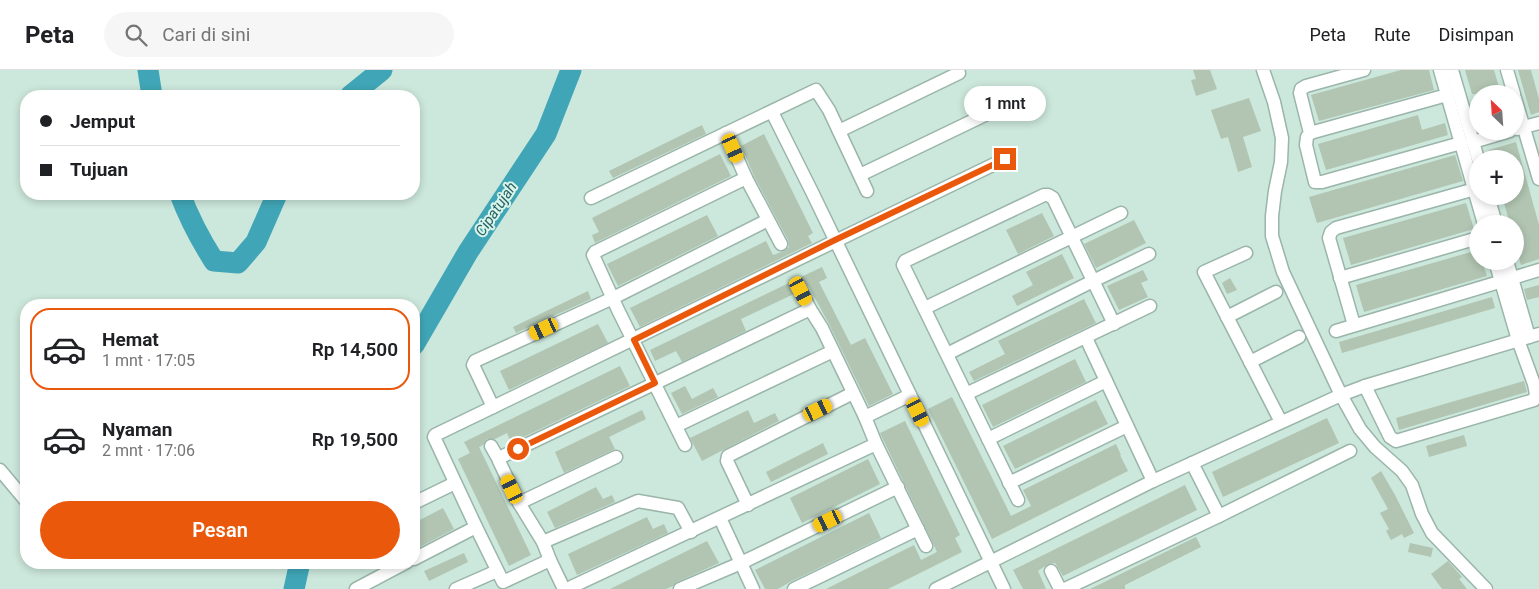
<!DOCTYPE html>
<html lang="id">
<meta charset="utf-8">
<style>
:root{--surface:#fff;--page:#f6f6f6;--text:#202124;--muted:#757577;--line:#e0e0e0;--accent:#ea580c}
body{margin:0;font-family:Roboto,sans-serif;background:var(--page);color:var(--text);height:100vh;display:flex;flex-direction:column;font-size:19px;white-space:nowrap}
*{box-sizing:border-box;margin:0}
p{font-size:16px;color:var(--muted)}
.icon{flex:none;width:28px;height:28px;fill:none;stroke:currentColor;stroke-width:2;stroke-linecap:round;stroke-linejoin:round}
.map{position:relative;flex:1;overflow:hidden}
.side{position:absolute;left:20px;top:229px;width:400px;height:270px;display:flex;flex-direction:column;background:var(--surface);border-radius:20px;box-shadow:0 2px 8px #0003}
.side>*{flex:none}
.hud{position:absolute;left:20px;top:20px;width:400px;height:110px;border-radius:20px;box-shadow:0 2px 8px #0003;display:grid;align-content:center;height:110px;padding:0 20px;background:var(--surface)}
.needle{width:32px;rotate:335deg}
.tools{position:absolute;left:1469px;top:15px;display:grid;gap:10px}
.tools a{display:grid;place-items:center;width:55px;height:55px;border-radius:50%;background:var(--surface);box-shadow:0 2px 8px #0003;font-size:25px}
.end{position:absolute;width:22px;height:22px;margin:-11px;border:6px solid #ea580c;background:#fff;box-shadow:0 0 0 2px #fff}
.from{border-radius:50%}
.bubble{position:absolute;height:35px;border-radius:18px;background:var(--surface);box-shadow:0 2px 8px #0003;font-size:16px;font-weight:600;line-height:35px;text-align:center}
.car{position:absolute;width:15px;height:30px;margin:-15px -8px;border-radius:6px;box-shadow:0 0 4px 1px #0007;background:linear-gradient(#f5c518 24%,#345 0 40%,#f5c518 0 76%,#345 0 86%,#f5c518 0)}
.hud b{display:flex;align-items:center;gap:18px;height:48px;font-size:19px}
.hud b+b{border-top:1px solid var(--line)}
.hud i{width:12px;height:12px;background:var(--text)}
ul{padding:9px 0 0;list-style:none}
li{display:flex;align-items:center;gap:15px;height:82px;margin:0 10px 8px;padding:0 10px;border:2px solid transparent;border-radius:20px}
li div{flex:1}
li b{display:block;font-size:19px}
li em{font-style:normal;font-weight:600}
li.active{border-color:var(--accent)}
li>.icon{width:45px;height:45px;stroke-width:1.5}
.action{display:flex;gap:10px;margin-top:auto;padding:10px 20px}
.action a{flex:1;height:58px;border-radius:30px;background:var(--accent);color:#fff;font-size:20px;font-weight:600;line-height:58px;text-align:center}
header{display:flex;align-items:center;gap:30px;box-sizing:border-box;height:70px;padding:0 25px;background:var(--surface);border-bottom:1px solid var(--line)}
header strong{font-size:24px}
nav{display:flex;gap:28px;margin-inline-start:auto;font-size:18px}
.search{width:350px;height:45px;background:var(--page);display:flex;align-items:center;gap:12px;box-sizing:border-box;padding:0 18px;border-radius:28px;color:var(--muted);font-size:19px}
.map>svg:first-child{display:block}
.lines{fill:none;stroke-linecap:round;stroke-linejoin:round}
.river{stroke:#40a6b7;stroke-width:21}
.building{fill:#b1c5b2}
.street-casing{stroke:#9ab5a9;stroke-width:15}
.street{stroke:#fff;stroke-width:12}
.route{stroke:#ea580c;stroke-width:6}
.labels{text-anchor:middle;stroke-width:4;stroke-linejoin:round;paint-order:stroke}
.water-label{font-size:15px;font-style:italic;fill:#2a616a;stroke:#d9f5e8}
</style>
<header>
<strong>Peta</strong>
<div class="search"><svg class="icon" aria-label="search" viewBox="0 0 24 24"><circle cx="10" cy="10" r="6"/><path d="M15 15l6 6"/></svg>Cari di sini</div>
<nav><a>Peta</a><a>Rute</a><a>Disimpan</a></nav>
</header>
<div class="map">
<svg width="1539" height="519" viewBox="0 0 1539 519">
<rect width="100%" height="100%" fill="#cce7db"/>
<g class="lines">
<g class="river">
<polyline points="148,0 152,26"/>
<polyline points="350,26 382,0"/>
<path d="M180,124c9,24 20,45 34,67l24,2 18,-21 21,-48"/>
<polyline points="414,275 468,182 546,64 571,0"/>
<polyline points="294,519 300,492"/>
</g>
</g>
<g class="building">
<polygon points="1193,0 1210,0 1217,19 1196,26 1191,10 1196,9"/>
<polygon points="1401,0 1429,0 1434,20 1319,51 1311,25"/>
<polygon points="1465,0 1494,0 1501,24 1472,24"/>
<polygon points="1518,0 1531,0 1539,29 1539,42 1531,45"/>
<polygon points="1249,28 1261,61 1243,67 1252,97 1238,102 1228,67 1221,69 1211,40"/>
<polygon points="1418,45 1422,60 1445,53 1448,65 1326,100 1318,74"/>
<polygon points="702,55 706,64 613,108 609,101"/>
<polygon points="764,64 813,163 808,166 812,173 640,257 630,238 766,171 773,185 784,181 789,177 788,170 755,108 741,76"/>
<polygon points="1516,72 1539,155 1539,189 1521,195 1517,181 1515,181 1515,154 1510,154 1502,126 1515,126 1515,89 1491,89 1489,80"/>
<polygon points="720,84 731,106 595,173 592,165 599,162 592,148"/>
<polygon points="1455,85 1463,111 1317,153 1309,127"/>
<polygon points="1466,133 1474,159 1351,195 1343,168"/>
<polygon points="1042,143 1054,166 1018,184 1006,160"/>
<polygon points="707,145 718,166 618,216 607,194"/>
<polygon points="1134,150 1146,173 1096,198 1084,174"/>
<polygon points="1478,180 1478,191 1482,191 1487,206 1364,242 1356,215"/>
<polygon points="1062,184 1074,208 1017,236 1012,226 1033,215 1026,202"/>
<polygon points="822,197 827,208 819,212 851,275 865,268 893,324 869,336 829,254 809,217 802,213 798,214 795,216 794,224 741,249 746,261 682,292 676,281 655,291 650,280"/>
<polygon points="1143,200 1148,210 1141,213 1148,227 1119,240 1107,216"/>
<polygon points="1230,208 1237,220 1227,224 1222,213"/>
<polygon points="1539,215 1539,227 1527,230 1524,219"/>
<polygon points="588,221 591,229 516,263 513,257"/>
<polygon points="1492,227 1495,238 1342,283 1339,272"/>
<polygon points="1084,229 1096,253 974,311 969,302 1005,284 998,271"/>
<polygon points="598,254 608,273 509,320 500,301"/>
<polygon points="1075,289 1086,312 993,357 982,335"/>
<polygon points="620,296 630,316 511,373 507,363 495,369 487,369 483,375 479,377 531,485 509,496 458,389 470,383 464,372"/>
<polygon points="1524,311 1527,322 1399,360 1396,348"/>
<polygon points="685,316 692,329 713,318 718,327 682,344 671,323"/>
<polygon points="952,327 1011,446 1031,436 1023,420 1116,374 1121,385 1120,385 1128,401 992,469 928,339"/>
<polygon points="1096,330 1108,354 1015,399 1003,376"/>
<polygon points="642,340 646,349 609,367 615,379 564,403 555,382"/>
<polygon points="748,340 754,353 775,343 779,351 702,391 690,368"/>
<polygon points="1327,348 1339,373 1223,427 1212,402"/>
<polygon points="905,351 960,465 955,468 962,482 888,519 826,519 914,475 921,490 937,482 880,363"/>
<polygon points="1464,365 1467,376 1429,387 1426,376"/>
<polygon points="823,373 828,384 771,412 766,402"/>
<polygon points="868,389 880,414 802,453 790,428"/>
<polygon points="1381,401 1395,425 1414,463 1404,468 1402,464 1391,470 1386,461 1389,459 1380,443 1388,439 1371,408"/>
<polygon points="1185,415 1197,440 1063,506 1055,493 1048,494 1038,501 1046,519 1023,519 1013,500"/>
<polygon points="596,417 603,429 612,425 615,432 555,458 547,442"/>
<polygon points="443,438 454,459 414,480 414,453"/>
<polygon points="869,443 881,468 790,512 778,519 765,519 755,500"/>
<polygon points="647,447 653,459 664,454 668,463 577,505 568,484"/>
<polygon points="1196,467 1201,477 1125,515 1125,519 1090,519"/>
<polygon points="707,471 719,493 677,512 673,516 666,519 610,519"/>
<polygon points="1410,473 1433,478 1431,487 1408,482"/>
<polygon points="464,483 468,492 429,511 424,501"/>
<polygon points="1448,491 1462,507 1459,509 1467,519 1442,519 1431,504"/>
</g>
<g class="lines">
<g class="street-casing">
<g id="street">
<polyline points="1263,0 1274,32 1282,68 1281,92 1275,121 1272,146 1272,166 1283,202 1341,325 1360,359 1375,377 1402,401 1412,415 1422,444 1432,463 1486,519"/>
<polyline points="1364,0 1306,16 1301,19 1300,23 1310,63 1307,67 1306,75 1315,112 1322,112 1461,73"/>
<polyline points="1440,0 1484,154"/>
<polyline points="1452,0 1478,89"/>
<polyline points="1507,0 1514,24"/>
<polyline points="1515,28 1539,109"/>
<polyline points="772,42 813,124 1004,519"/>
<polyline points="1517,59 1539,53"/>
<polyline points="839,61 959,3"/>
<polyline points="726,63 746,108 781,174"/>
<polyline points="1310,63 1447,25"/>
<polyline points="1473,72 1510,61"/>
<polyline points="860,105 991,42"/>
<polyline points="1488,126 1496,154"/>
<polyline points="591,128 816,20 829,40 867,121"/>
<path d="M768,150l-155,78 -138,63 -2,4 20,42c172,-82 341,-166 512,-248"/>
<polyline points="1246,183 1204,202 1281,352"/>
<polyline points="1507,191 1529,267"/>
<polyline points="1340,208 1478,168"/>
<polyline points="801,221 810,239"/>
<polyline points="925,238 1121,143"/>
<polyline points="1227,247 1276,222"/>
<polyline points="1354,255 1329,168 1331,162 1336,158 1475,119"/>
<polyline points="1336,261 1539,200"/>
<polyline points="1086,268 1153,411"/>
<polyline points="947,284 1093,211 1149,184"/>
<polyline points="1250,292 1299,267"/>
<polyline points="1365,316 1390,367 1396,371 1534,330 1536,324 1534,314 1518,270 1495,191"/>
<polyline points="966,324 1150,236"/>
<polyline points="493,337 435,365 434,367 476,457 503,512 550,490 543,472 519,433 499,391 501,387 806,241 810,239 822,258 865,347 910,325"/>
<polyline points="865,347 876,374 926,476"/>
<polyline points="676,356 833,281"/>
<polyline points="988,369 1106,311"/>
<polyline points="685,375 618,240 593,185 595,182 746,108"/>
<polyline points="491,376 499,390"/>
<polyline points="1192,393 1219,446"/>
<polyline points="0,400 26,431"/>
<polyline points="1009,413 1127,356"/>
<polyline points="1018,430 903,195 905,191 1044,125 1048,125 1053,128 1114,254"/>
<polyline points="414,433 455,413"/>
<polyline points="519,433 616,387"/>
<polyline points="748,435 727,391 728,386 853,323"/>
<polyline points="720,448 753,519"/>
<polyline points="543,472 638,431 678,438 691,462"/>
<polyline points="414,489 476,457"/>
<polyline points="550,490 564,519"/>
<polyline points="1051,501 1060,519"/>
<polyline points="356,519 407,492"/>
<polyline points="456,519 497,501"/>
<polyline points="567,519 876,374"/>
<polyline points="680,519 741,493 898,417"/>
<polyline points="794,519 918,459"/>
<polyline points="936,519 1153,411 1341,325 1365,316 1539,264"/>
<polyline points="1065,519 1219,446 1350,381"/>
</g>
</g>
<use href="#street" class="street"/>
</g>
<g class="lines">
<polyline class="route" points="518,379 655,313 634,270 835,170 1005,89"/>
</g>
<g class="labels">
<g class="water-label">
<text transform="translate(496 139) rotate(-56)" y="5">Cipatujah</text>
</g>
</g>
</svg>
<div class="tools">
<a><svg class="needle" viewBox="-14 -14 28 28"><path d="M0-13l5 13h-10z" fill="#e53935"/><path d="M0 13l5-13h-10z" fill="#757577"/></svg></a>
<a>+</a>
<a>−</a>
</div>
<i class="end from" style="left:518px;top:379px"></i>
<i class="end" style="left:1005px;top:89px"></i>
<div class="bubble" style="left:964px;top:16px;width:82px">1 mnt</div>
<i class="car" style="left:733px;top:78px;rotate:156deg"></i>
<i class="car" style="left:801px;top:221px;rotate:152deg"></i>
<i class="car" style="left:544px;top:259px;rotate:245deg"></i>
<i class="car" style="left:818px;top:340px;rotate:64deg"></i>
<i class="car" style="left:918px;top:342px;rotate:154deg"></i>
<i class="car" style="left:512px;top:419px;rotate:335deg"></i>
<i class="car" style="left:828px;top:451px;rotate:244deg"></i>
<div class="hud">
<b><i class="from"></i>Jemput</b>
<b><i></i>Tujuan</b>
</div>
<section class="side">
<ul>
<li class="active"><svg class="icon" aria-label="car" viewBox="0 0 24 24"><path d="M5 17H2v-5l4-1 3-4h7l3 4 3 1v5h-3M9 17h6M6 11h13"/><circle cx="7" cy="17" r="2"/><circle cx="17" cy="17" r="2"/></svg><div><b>Hemat</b><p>1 mnt · 17:05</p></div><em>Rp 14,500</em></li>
<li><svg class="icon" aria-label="car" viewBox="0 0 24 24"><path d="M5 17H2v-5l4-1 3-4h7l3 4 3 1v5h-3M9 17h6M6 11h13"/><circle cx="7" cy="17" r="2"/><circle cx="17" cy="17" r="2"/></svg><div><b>Nyaman</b><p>2 mnt · 17:06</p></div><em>Rp 19,500</em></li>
</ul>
<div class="action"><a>Pesan</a></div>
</section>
</div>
